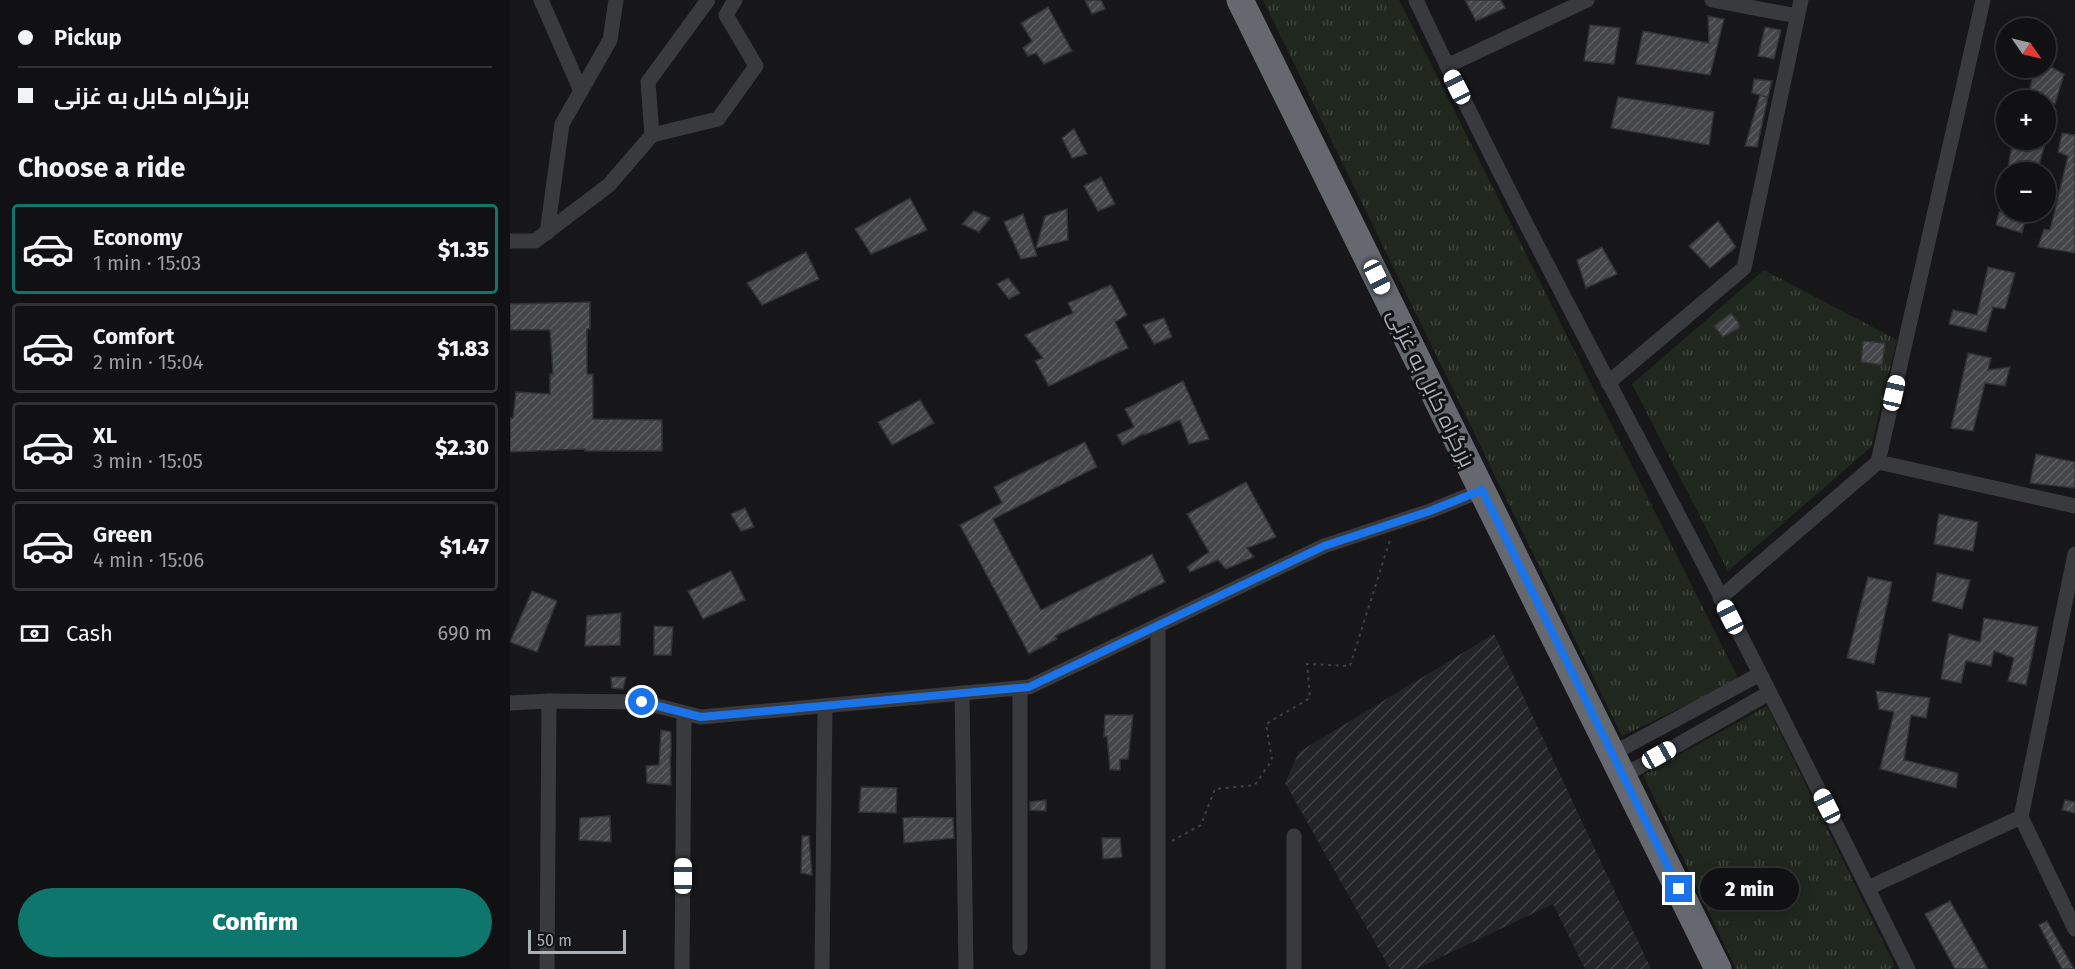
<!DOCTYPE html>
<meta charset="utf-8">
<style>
:root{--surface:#111113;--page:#1e1f21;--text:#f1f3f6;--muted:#9c9da0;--line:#303133;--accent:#0f766e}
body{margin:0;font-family:"Fira Sans",Cairo,sans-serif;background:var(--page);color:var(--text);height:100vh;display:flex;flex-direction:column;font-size:22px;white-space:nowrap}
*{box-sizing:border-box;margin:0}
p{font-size:20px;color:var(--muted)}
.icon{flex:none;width:33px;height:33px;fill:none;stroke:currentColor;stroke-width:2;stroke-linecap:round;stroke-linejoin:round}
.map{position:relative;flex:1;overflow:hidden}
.panel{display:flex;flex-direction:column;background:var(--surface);width:510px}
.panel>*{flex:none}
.hud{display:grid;align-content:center;height:132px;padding:0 18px;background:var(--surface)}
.needle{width:39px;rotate:124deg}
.buttons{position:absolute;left:1486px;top:18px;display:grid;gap:12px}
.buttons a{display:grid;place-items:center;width:60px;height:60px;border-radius:50%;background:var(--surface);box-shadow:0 3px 15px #0003,0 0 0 2px var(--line);font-size:30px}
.scale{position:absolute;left:18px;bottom:15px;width:98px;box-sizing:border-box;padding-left:6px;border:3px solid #aab0b8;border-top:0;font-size:16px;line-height:21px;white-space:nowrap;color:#aab0b8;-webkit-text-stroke:4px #121214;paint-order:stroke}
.end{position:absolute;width:27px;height:27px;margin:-14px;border:8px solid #1a73e8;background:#fff;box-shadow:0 0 0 3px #fff}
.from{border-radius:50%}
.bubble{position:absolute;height:42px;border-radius:21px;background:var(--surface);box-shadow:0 3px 15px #0003,0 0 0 2px var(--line);font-size:20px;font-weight:800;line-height:42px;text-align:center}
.car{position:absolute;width:18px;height:36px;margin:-18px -9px;border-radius:8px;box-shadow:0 0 4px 2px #0007;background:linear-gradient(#fff 24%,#345 0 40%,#fff 0 76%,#345 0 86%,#fff 0)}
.hud b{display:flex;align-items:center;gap:21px;height:57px;font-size:22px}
.hud b+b{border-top:2px solid var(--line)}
.hud i{width:15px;height:15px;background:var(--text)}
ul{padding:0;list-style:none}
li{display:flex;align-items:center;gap:18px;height:90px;margin:0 12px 9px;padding:0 6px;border:3px solid var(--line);border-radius:6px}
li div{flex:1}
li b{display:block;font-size:22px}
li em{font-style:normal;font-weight:800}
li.on{border-color:var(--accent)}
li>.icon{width:54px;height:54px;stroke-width:1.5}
h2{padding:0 18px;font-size:27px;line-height:72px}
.pay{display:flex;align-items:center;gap:15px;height:66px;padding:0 18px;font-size:22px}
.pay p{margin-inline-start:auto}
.cta{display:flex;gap:12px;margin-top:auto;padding:12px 18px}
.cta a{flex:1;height:69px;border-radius:36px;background:var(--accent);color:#fff;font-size:24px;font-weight:800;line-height:69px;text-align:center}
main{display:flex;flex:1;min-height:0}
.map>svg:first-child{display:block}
.industrial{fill:url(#industrial-furrows)}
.grass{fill:url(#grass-tufts)}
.building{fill:url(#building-hatch);stroke:#313235;stroke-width:1.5}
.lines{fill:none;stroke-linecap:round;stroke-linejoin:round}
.path{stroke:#3e4145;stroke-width:2;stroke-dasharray:3 4.5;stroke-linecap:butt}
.street{stroke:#383a3e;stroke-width:15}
.highway{stroke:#65696f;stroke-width:27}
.route{stroke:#1a73e8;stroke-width:8}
.labels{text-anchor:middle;stroke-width:6;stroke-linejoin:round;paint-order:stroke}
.street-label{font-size:21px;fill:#aab0b8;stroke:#121214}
</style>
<main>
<section class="panel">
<div class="hud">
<b><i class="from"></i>Pickup</b>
<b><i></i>بزرگراه کابل به غزنی</b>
</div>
<h2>Choose a ride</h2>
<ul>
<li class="on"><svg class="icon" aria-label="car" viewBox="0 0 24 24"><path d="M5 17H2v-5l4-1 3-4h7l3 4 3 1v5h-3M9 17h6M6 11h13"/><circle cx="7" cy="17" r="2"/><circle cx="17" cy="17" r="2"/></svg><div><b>Economy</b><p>1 min · 15:03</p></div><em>$1.35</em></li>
<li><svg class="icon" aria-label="car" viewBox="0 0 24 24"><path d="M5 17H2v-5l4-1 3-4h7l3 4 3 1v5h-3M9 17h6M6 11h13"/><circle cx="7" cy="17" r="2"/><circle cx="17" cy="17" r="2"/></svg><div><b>Comfort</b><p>2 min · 15:04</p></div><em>$1.83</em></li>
<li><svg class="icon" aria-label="car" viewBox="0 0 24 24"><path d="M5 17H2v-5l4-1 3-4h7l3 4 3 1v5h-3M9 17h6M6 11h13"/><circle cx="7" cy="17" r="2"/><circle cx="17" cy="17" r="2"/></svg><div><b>XL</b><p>3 min · 15:05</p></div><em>$2.30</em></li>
<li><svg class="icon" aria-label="car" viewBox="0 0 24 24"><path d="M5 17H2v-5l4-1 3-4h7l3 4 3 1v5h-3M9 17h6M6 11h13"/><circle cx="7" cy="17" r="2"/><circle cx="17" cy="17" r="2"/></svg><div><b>Green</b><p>4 min · 15:06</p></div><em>$1.47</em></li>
</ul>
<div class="pay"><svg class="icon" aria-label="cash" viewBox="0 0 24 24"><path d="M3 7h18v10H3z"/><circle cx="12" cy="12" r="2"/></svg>Cash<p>690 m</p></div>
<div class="cta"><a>Confirm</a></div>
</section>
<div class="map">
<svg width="1565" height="969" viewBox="0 0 1565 969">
<defs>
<pattern id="industrial-furrows" width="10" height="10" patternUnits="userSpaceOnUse" patternTransform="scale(1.5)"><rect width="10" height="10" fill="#232426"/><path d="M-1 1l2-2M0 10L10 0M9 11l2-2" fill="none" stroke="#404143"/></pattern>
<pattern id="grass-tufts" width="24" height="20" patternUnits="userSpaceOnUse" patternTransform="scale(1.5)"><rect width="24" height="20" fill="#1f271f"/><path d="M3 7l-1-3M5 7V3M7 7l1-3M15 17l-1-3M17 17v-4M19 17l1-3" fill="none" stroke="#3d443d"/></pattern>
<pattern id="building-hatch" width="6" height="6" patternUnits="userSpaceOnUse" patternTransform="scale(1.5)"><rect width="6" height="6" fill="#444649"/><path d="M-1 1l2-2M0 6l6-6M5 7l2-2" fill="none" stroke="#5c5e61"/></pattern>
</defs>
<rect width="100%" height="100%" fill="#171719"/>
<polygon class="industrial" points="984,634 1083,845 1141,969 1075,969 1043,904 906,969 880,969 775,783 789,752"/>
<g class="grass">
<polygon points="753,0 889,0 1229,680 1112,736"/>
<polygon points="1254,270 1387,340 1361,447 1218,571 1122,384"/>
<polygon points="1257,706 1385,966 1380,969 1226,969 1133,775"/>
</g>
<g class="building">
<polygon points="575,0 591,0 595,9 582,14"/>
<polygon points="955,0 991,0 995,8 966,21"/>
<polygon points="538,7 562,51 534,64 526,53 518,56 513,48 522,41 511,23"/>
<polygon points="1198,16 1214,19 1200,75 1126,64 1133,31 1199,43"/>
<polygon points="1080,25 1110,28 1104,64 1074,61"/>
<polygon points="1255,27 1271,30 1264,59 1248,56"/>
<polygon points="1536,64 1554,74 1545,104 1518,95 1525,68 1536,68"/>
<polygon points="1244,79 1262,81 1258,97 1252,96 1258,97 1247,147 1235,146 1250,95 1242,93"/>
<polygon points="1108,97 1204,112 1199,145 1101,128"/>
<polygon points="564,129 577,154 562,158 552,138"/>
<polygon points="1552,133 1565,135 1565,253 1528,247 1534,229 1540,230 1558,156 1548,152"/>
<polygon points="1503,140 1516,140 1535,144 1527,172 1497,172"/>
<polygon points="591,177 605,204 588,211 574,186"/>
<polygon points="400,198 417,230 361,254 345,229"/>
<polygon points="557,209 558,240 526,248 535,216"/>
<polygon points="464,211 480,218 469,232 452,224"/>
<polygon points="1489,212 1517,212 1512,233 1486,225"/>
<polygon points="513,214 527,256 511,259 494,222"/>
<polygon points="1208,221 1226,247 1200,268 1179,246"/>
<polygon points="1092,247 1107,274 1076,288 1067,260"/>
<polygon points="296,252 309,279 252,305 237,283"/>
<polygon points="1478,267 1505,273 1495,309 1483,307 1476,332 1439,324 1443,310 1467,315"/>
<polygon points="498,278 510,293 499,299 487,284"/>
<polygon points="601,285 617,315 605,322 618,348 539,386 525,361 533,358 515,335 563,313 558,303"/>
<polygon points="80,302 80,329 77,329 77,374 83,374 83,419 152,420 152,451 75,451 75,449 0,452 0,418 3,418 6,392 40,394 40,374 43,374 40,330 0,330 0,304"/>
<polygon points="1221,313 1229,323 1229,328 1213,337 1204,326"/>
<polygon points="654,318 662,337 644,344 633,325"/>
<polygon points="1353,341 1375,343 1372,365 1351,362"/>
<polygon points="1458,353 1481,358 1478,370 1500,367 1495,386 1475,383 1463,431 1441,428"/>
<polygon points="673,381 699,439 679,444 670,420 634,435 633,434 613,445 607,435 624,427 615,409"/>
<polygon points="410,400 424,423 382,445 368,422"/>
<polygon points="575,442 587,467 483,519 531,610 642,554 655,582 545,636 547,639 519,654 450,525 492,503 484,487"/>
<polygon points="1526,454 1565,462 1565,488 1520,483"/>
<polygon points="736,482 766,537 737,548 744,557 716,569 708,560 680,572 677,567 699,552 677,514"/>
<polygon points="235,508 244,527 231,531 221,514"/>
<polygon points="1429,514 1468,522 1463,551 1424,544"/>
<polygon points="221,571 235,600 193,619 178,591"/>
<polygon points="1427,573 1460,580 1452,609 1422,601"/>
<polygon points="1358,577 1382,582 1364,664 1337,658"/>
<polygon points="22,591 47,601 27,652 0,642"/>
<polygon points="111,613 110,645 75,646 77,616"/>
<polygon points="1474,618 1528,627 1516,685 1498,681 1504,658 1484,651 1481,666 1456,661 1451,683 1431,679 1439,634 1470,642"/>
<polygon points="144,626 163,627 161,655 144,655"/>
<polygon points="101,677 116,677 113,689 102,688"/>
<polygon points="1366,691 1420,698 1416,718 1401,715 1394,760 1448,773 1446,788 1370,769 1384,712 1369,709"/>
<polygon points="595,715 623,715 618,759 610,759 610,770 600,770 597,736 594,737"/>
<polygon points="151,730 161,732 161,756 160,756 161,785 137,783 136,766 149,765"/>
<polygon points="351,787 387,788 386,813 349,812"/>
<polygon points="536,800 536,811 520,810 520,802"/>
<polygon points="1555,800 1565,802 1565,813 1552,810"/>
<polygon points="100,816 101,842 69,840 70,818"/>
<polygon points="407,817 443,818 444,838 394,843 393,818"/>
<polygon points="292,836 299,836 302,875 291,873"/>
<polygon points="592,838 610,838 612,857 593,859"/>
<polygon points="1440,901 1478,969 1445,969 1415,914"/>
<polygon points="1537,921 1564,969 1552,969 1529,925"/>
</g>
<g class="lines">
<polyline class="path" points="662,841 691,825 705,789 745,785 762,760 756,724 800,698 797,664 840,666 880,540"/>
<g class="street">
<polyline points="31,0 71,91"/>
<path d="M906,0c91,195 194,383 293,574 68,131 133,263 199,395"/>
<polyline points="1202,0 1287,16"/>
<polyline points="937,66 1077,0"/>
<polyline points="142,135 208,119 246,66 216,15 225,0"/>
<polyline points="37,233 52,124 100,40 106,0"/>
<polyline points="0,241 25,241 99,185 142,135 138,82 198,0"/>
<polyline points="1098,383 1234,268 1291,0"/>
<polyline points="1368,462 1565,506"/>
<polyline points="1210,598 1368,462 1473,0"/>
<polyline points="648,626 648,969"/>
<polyline points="510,688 510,948"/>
<polyline points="452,693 456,969"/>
<polyline points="0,703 39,701 132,702 191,717 519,687 814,546 920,511 972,490"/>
<polyline points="1102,754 1250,674"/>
<polyline points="1113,776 1259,693"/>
<polyline points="1511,817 1565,929"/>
<polyline points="784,836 784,969"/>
<polyline points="1358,888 1511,817 1565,554"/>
<polyline points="37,969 39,701"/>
<polyline points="172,969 174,713"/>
<polyline points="312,969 315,706"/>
</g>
<polyline class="highway" points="730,0 1208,969"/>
</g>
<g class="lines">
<polyline class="route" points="132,702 191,717 519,687 814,546 920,511 972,490 1169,889"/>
</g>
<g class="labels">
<g class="street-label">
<text transform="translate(921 388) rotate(64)" y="7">بزرگراه کابل به غزنی</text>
</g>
</g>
</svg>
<div class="buttons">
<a><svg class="needle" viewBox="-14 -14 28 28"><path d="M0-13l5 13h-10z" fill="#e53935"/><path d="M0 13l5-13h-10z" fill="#9c9da0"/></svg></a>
<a>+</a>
<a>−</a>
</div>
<div class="scale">50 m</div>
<i class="end from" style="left:132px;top:702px"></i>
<i class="end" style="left:1169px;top:889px"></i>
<div class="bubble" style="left:1190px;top:868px;width:99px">2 min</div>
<i class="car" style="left:947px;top:87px;rotate:333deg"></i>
<i class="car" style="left:867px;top:277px;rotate:154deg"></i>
<i class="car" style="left:1384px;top:393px;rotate:13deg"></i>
<i class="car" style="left:1220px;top:617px;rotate:333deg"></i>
<i class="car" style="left:1149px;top:755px;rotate:61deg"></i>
<i class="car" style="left:1317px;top:806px;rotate:333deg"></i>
<i class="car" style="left:173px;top:876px;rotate:0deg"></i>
</div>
</main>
